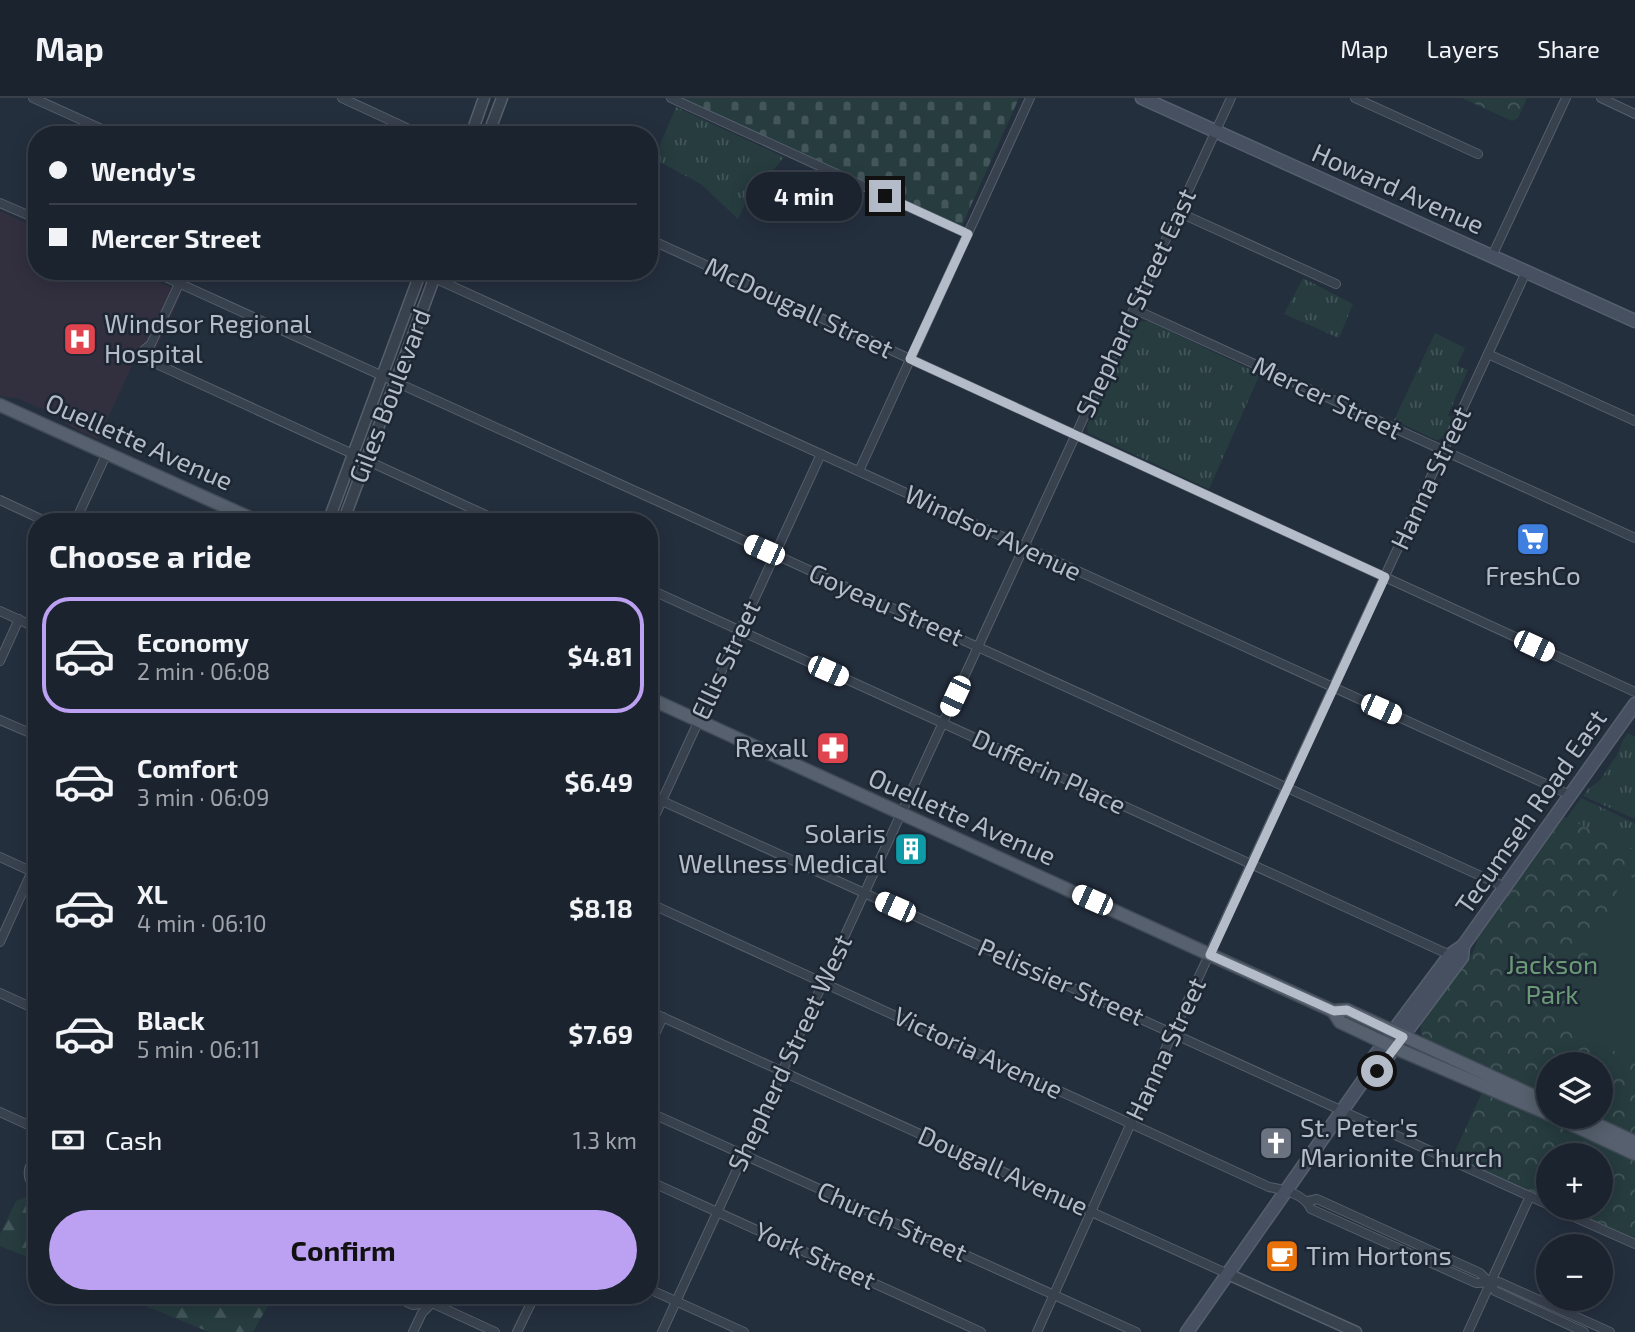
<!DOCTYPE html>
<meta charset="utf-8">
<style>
:root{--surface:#1b232e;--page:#242b36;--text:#f1f3f6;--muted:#a0a4aa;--line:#39404a;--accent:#bca0f2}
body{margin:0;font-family:"Exo 2",sans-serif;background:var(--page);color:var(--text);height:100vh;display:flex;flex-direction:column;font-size:26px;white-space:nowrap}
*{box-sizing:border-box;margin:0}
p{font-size:23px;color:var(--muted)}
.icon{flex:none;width:38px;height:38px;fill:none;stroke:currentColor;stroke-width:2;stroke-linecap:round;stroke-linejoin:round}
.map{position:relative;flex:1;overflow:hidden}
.side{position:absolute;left:28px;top:415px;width:630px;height:791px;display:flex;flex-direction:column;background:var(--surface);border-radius:28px;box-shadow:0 4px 18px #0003,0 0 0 2px var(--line)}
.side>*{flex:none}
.guide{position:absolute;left:28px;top:28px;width:630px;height:154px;border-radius:28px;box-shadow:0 4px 18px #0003,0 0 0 2px var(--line);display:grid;align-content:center;height:154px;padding:0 21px;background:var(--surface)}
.controls{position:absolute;left:1536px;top:954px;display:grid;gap:14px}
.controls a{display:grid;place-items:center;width:77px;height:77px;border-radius:50%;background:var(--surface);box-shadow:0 4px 18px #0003,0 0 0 2px var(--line);font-size:35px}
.end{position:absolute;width:32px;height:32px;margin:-16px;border:9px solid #b4bcc9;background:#111;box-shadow:0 0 0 4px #111}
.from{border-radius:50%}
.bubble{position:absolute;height:49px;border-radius:24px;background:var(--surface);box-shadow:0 4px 18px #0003,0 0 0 2px var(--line);font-size:23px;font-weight:700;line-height:49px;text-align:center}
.car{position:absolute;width:21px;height:42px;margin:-21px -10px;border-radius:9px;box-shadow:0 0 5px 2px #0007;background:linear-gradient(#fff 24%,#345 0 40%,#fff 0 76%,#345 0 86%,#fff 0)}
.guide b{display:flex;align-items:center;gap:24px;height:66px;font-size:26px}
.guide b+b{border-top:2px solid var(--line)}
.guide i{width:18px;height:18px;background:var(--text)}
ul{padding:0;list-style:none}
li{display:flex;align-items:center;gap:21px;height:116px;margin:0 14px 10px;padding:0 7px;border:4px solid transparent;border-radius:28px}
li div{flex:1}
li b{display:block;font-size:26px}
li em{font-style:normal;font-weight:700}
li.active{border-color:var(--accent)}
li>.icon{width:63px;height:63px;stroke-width:1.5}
h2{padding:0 21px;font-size:32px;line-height:84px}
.pay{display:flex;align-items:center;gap:18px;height:77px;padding:0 21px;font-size:26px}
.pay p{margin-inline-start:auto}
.cta{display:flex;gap:14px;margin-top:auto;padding:14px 21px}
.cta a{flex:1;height:80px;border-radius:42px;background:var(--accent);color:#111;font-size:28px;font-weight:700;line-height:80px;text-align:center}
header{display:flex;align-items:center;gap:42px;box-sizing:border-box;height:98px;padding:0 35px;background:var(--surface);border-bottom:2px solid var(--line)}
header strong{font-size:33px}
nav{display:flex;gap:38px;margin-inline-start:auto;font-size:24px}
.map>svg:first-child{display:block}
.medical{fill:#32303f}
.grass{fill:url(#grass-tufts)}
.forest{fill:url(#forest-firs)}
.cemetery{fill:url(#cemetery-stones)}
.park{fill:url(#park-crowns)}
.garden{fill:#263c3f}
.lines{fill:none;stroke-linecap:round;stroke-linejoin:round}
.minor-casing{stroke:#565f6c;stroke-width:10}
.tertiary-casing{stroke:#565f6c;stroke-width:13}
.secondary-casing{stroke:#565f6c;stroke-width:15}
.primary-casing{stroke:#414a57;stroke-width:15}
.minor{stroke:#38414e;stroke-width:8}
.tertiary{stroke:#38414e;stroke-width:10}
.secondary{stroke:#465061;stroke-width:12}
.primary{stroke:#56606e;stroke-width:12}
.route{stroke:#b4bcc9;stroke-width:9}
.labels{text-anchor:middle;stroke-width:5;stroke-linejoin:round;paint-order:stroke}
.street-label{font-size:26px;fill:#b4bcc9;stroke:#1d2633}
.poi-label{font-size:26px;fill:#b4bcc9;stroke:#1d2633;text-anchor:start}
.park-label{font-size:26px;fill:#6b9a76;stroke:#1d2633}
</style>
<header>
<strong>Map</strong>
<nav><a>Map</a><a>Layers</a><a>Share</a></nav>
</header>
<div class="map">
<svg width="1635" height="1234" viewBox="0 0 1635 1234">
<defs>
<pattern id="grass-tufts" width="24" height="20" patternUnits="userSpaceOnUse" patternTransform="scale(1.75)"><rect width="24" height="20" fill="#263c3f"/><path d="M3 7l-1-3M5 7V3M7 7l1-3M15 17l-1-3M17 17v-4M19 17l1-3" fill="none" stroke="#435659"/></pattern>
<pattern id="forest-firs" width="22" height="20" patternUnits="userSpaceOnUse" patternTransform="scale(1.75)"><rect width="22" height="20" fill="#263c3f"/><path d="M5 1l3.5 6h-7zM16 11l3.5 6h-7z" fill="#435659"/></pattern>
<pattern id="cemetery-stones" width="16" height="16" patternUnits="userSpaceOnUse" patternTransform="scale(1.75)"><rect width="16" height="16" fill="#263c3f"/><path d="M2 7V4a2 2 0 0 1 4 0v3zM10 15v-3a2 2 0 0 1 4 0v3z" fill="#435659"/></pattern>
<pattern id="park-crowns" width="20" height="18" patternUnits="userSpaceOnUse" patternTransform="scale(1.75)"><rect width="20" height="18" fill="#263c3f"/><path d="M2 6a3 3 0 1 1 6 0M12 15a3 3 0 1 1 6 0" fill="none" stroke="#435659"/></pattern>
</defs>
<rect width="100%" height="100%" fill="#242f3e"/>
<polygon class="medical" points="0,113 37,130 37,173 135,173 182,194 149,267 135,261 98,342 71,329 57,318 17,300 5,299 0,297"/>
<g class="grass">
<polygon points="676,9 784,59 745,106 738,121 701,86 654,61"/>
<polygon points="1303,180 1353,206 1339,240 1284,216"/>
<polygon points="1148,223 1260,276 1209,391 1088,335 1087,328 1131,229 1138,224"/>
<path d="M1435,235l30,15 -8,18 11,4 -20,45 5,3c-4,9 -7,21 -17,22l-42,-20z"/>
<polygon points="1628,635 1635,639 1635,721 1583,698 1587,692 1600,682 1617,657 1623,642"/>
<polygon points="1581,700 1635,725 1635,754 1560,729"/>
</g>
<g class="forest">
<polygon points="37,1094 37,1163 0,1148 0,1136 16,1103"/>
<polygon points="119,1197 269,1197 273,1199 253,1234 209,1234"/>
</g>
<polygon class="cemetery" points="680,0 1019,0 960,132"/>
<g class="park">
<polygon points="1462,0 1527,0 1518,20 1512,23"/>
<path d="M1564,719l71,33v287l-45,-20 11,-1v-52h-52v34l-124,-59c-5,-6 -5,-12 -4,-19l27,-37 12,-11 13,-20 5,-14z"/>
<polygon points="1483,992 1635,1060 1635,1142 1563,1110 1601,1110 1601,1057 1549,1057 1549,1103 1452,1060"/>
</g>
<polygon class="garden" points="1625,776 1635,781 1635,963 1556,926"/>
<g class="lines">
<g class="minor-casing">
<g id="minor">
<polyline points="33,0 115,37"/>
<polyline points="342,0 422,37"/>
<polyline points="671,0 968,136"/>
<polyline points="1355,0 1478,56"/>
<polyline points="1601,0 1635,16"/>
<polyline points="0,105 37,121"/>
<polyline points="1178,114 1336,186"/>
<polyline points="649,141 1635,594"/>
<polyline points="1492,158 1566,0"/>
<polyline points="152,173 1505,789"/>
<polyline points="416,173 434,180 1570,697"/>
<polyline points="179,186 151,246 144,252 148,262 501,424"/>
<polyline points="1134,211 1635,440"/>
<polyline points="1488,256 1635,323"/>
<polyline points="859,373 1030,0"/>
<polyline points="0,402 47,424"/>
<polyline points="75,424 107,355"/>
<polyline points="649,491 1450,857"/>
<polyline points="0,513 37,530"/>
<polyline points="28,526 37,506"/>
<polyline points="0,563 19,521"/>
<polyline points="0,622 37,638"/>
<polyline points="649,697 1549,1107"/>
<polyline points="649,731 821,356"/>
<polyline points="0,759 37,776"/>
<path d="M649,805l620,284c16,3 35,7 42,22l165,74 23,-1 111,50"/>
<polyline points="0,844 37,762"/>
<polyline points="0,895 37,912"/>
<polyline points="649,913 1228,1176"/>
<polyline points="649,949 663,919"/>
<polyline points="0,1014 37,1031"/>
<polyline points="649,1014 1136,1234"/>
<path d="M37,1054c-5,10 -13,21 -5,31h5"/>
<polyline points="649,1083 981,1234"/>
<polyline points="1308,1103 1317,1101 1480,1175 1490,1185 1495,1193 1584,1234"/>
<polyline points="1554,1110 1635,1146"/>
<polyline points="649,1191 744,1234"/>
<polyline points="391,1197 413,1207 432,1205"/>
<polyline points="418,1197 432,1205 495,1234"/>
<polyline points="413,1234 422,1215 432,1205 436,1197"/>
<polyline points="517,1234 535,1197"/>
<polyline points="662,1234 1231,0"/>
<polyline points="1037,1234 1131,1025 1526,174"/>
<polyline points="1468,1234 1530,1098"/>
</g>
</g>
<g class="tertiary-casing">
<g id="tertiary">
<polyline points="471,37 484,0"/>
<polyline points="488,37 502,0"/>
<polyline points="328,424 421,173"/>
<polyline points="343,424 437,173"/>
<polyline points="1228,1176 1356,1234"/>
</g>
</g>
<g class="secondary-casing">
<g id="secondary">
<polyline points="1142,0 1635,223"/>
<polyline points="1365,980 1377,973 1462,859 1463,848"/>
<polyline points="1187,1234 1365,980 1368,967 1450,857 1463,848 1635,606"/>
</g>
</g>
<g class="primary-casing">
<g id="primary">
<polyline points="0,307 259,424"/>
<polyline points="649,600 1333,913 1347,912 1549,1005"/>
<polyline points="1333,913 1340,924 1395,950 1549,1016"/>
<polyline points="1554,1018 1635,1056"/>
<polyline points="1579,1018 1635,1044"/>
</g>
</g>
<use href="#minor" class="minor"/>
<use href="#tertiary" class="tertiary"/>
<use href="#secondary" class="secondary"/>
<use href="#primary" class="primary"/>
</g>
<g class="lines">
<polyline class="route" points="885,98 968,136 910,261 1385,479 1210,857 1334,913 1347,912 1403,939 1377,973"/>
</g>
<defs>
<g id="hospital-square" transform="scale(1.75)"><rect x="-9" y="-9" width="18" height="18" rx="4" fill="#e0444e" stroke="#1d2633"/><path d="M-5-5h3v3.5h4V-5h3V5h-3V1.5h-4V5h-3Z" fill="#fff"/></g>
<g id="supermarket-square" transform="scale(1.75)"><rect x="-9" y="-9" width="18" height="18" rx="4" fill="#3f7fe0" stroke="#1d2633"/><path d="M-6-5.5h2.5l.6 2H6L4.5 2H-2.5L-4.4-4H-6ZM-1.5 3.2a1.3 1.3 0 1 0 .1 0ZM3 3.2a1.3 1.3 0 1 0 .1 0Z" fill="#fff"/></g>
<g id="pharmacy-square" transform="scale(1.75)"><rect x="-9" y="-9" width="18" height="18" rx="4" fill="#e0444e" stroke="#1d2633"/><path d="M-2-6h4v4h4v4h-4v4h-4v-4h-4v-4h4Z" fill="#fff"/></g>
<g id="building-square" transform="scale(1.75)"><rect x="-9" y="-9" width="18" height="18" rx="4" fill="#0f9aa8" stroke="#1d2633"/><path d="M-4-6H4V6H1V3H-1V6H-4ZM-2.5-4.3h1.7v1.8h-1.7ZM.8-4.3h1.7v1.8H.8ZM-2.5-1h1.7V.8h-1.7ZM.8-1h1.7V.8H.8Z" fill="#fff"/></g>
<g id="church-square" transform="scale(1.75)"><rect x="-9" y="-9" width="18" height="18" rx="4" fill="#6b7280" stroke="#1d2633"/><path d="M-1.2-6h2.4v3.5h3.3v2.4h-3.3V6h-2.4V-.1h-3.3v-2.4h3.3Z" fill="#fff"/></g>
<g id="cafe-square" transform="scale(1.75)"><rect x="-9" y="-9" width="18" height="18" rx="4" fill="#e8710a" stroke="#1d2633"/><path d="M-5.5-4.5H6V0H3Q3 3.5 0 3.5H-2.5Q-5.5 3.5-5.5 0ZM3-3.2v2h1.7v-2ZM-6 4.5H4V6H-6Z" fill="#fff"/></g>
</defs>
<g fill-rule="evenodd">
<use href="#hospital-square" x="80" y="241"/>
<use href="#supermarket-square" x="1533" y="441"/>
<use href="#pharmacy-square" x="833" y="650"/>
<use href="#building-square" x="911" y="751"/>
<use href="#church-square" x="1276" y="1045"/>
<use href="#cafe-square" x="1282" y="1158"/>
</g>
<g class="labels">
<g class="street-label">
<text transform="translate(1398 91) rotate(24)" y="9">Howard Avenue</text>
<text transform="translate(1136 205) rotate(-65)" y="9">Shephard Street East</text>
<text transform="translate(799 210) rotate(25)" y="9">McDougall Street</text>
<text transform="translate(390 298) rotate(-69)" y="9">Giles Boulevard</text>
<text transform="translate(1327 300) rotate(25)" y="9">Mercer Street</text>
<text transform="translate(139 344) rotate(24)" y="9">Ouellette Avenue</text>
<text transform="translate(1431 380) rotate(-65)" y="9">Hanna Street</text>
<text transform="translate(993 435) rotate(25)" y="9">Windsor Avenue</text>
<text transform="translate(886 507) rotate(24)" y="9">Goyeau Street</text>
<text transform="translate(726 562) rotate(-65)" y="9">Ellis Street</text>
<text transform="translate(1049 674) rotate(25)" y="9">Dufferin Place</text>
<text transform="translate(1531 714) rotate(-55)" y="9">Tecumseh Road East</text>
<text transform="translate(962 719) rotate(24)" y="9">Ouellette Avenue</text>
<text transform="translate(1061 884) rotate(24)" y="9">Pelissier Street</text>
<text transform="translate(1166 951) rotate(-65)" y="9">Hanna Street</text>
<text transform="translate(790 955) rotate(-65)" y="9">Shepherd Street West</text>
<text transform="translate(978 955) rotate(25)" y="9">Victoria Avenue</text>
<text transform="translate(1003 1073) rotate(24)" y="9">Dougall Avenue</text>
<text transform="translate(892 1124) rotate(24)" y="9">Church Street</text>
<text transform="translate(815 1158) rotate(24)" y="9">York Street</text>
</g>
<g class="poi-label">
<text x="104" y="235">Windsor Regional<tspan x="104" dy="30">Hospital</tspan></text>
<text x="1533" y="487" text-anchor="middle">FreshCo</text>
<text x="808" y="659" text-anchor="end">Rexall</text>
<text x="886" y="745" text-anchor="end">Solaris<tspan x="886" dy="30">Wellness Medical</tspan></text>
<text x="1300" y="1039">St. Peter's<tspan x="1300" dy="30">Marionite Church</tspan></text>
<text x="1306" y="1167">Tim Hortons</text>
</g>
<g class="park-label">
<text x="1552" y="876">Jackson<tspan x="1552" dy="30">Park</tspan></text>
</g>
</g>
</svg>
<div class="controls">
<a><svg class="icon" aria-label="layers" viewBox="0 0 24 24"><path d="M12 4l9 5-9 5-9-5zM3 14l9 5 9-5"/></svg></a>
<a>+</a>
<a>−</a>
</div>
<i class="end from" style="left:1377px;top:973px"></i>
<i class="end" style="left:885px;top:98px"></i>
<div class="bubble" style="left:746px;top:74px;width:116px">4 min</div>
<i class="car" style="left:764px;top:452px;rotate:294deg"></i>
<i class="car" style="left:1534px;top:548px;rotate:115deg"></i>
<i class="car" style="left:828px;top:573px;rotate:114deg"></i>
<i class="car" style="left:955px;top:598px;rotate:205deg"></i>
<i class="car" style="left:1381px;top:611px;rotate:114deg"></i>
<i class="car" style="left:1092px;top:802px;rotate:294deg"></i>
<i class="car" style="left:895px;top:809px;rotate:294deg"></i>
<div class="guide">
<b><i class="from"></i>Wendy's</b>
<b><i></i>Mercer Street</b>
</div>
<section class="side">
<h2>Choose a ride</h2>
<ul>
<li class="active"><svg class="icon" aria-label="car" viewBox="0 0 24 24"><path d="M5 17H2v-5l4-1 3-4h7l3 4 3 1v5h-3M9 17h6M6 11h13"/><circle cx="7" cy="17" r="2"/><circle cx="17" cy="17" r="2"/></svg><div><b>Economy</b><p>2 min · 06:08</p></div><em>$4.81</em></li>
<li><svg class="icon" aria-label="car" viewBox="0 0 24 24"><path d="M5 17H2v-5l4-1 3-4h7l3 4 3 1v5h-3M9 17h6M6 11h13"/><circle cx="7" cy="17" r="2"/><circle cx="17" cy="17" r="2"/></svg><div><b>Comfort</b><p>3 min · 06:09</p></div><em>$6.49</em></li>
<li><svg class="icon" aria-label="car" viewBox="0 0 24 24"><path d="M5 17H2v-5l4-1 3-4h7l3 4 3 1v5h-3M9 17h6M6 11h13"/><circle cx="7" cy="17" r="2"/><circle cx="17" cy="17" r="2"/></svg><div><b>XL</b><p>4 min · 06:10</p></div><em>$8.18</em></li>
<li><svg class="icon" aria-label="car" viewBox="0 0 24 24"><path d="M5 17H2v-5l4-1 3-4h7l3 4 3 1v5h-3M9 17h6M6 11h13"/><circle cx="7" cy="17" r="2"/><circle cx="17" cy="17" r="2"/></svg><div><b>Black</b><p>5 min · 06:11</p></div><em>$7.69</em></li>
</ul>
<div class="pay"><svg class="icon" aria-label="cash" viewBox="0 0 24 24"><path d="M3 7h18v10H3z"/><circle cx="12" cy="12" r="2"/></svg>Cash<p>1.3 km</p></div>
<div class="cta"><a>Confirm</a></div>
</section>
</div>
